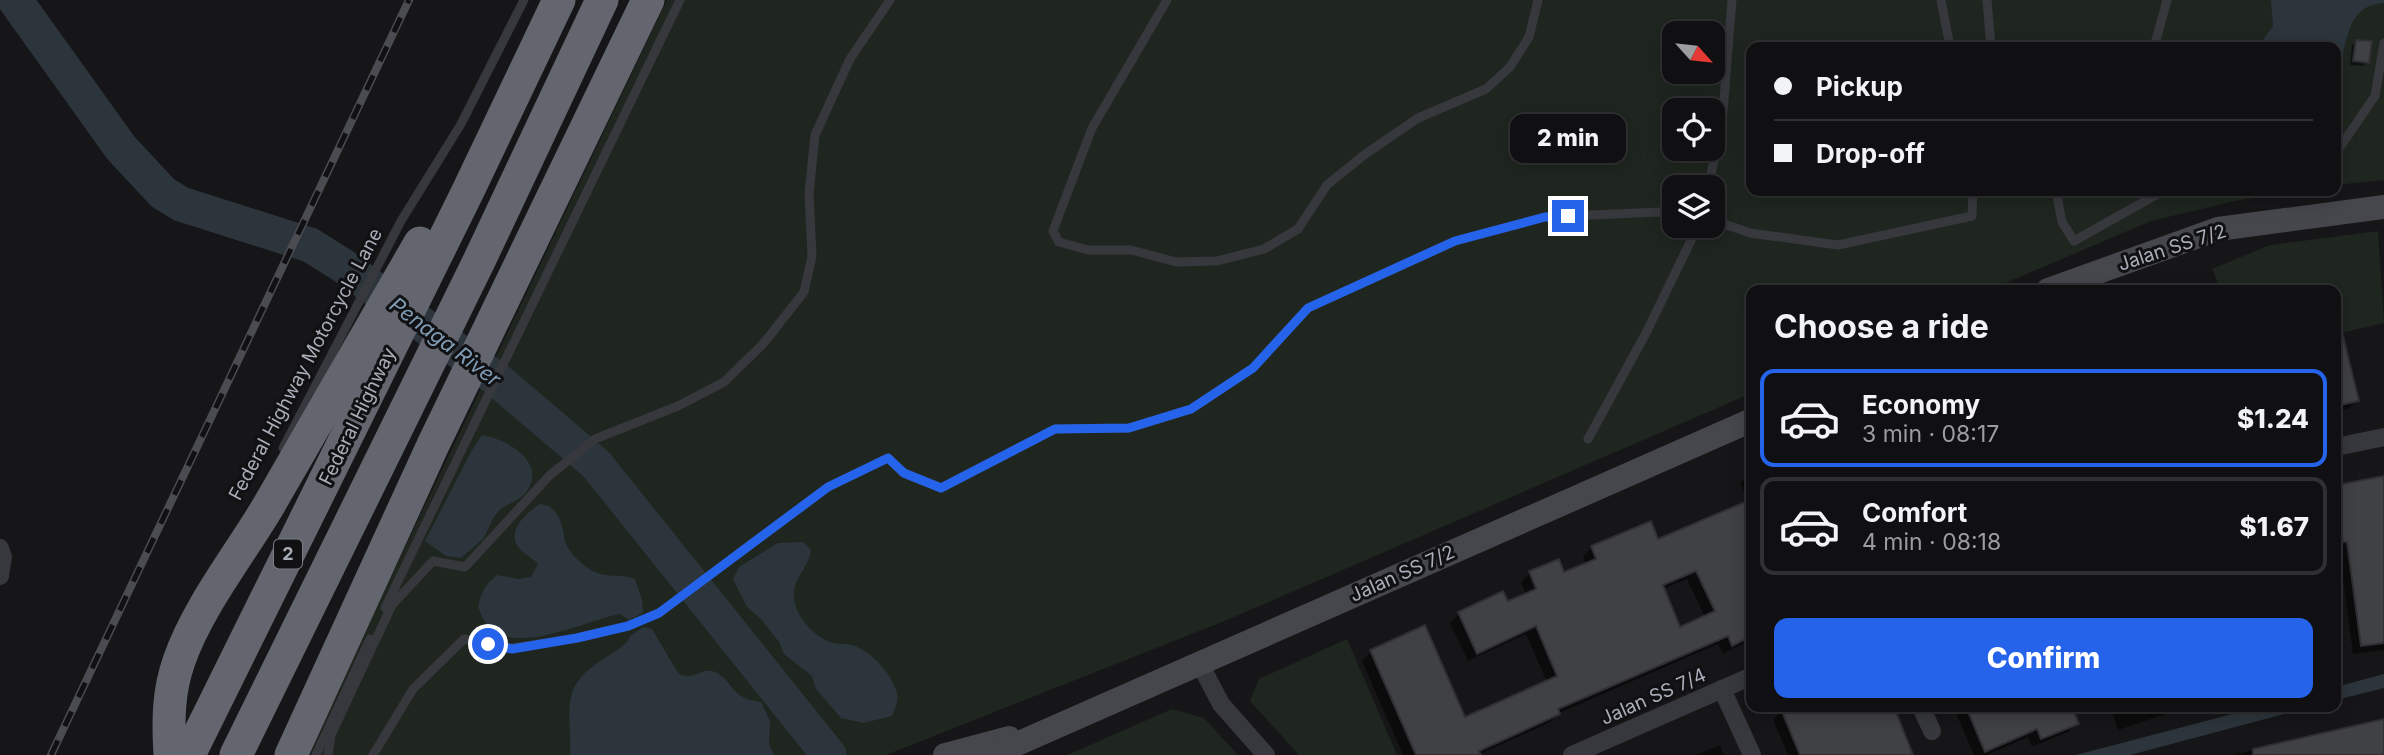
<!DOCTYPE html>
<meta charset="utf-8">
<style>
:root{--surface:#101012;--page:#19191b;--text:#f1f3f6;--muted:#9c9d9f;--line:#303032;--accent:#2563eb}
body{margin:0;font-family:Inter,sans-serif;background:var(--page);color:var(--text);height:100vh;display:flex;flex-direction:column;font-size:26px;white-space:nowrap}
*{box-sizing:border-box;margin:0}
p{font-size:23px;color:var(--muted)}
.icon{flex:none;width:38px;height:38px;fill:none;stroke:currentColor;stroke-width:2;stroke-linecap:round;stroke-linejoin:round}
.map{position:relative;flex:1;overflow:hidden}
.drawer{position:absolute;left:1746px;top:285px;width:595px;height:427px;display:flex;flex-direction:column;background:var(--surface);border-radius:14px;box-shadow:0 4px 18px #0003,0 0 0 2px var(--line)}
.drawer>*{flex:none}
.top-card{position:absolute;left:1746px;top:42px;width:595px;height:154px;border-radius:14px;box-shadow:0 4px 18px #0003,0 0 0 2px var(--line);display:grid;align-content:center;height:154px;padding:0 28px;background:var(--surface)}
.needle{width:46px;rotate:117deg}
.tools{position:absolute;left:1662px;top:21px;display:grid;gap:14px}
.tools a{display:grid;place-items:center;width:63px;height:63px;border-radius:14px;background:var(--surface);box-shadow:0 4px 18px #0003,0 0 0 2px var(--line);font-size:35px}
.end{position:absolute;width:32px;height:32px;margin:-16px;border:9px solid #2563eb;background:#fff;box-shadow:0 0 0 4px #fff}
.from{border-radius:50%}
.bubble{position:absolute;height:49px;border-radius:14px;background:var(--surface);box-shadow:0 4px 18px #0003,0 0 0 2px var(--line);font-size:23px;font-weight:800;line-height:49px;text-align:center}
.top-card b{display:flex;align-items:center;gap:24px;height:66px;font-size:26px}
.top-card b+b{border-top:2px solid var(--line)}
.top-card i{width:18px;height:18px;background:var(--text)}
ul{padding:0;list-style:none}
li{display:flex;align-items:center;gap:21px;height:98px;margin:0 14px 10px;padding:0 14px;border:4px solid var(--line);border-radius:14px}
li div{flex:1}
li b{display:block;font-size:26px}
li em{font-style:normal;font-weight:800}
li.active{border-color:var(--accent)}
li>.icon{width:63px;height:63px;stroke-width:1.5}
h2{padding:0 28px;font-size:32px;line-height:84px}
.button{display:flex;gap:14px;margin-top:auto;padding:14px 28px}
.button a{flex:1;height:80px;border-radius:14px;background:var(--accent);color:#fff;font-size:28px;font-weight:800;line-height:80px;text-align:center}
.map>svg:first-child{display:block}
.green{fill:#1e261f;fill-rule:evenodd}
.water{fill:#2c353c}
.shadow{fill:#0007;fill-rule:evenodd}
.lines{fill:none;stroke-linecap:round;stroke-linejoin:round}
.river{stroke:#2c353c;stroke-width:35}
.building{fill:#404145;stroke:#303034;stroke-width:2;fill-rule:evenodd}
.lane{stroke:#37383d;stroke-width:9}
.street{stroke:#37383d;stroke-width:18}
.secondary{stroke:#45474d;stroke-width:24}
.highway{stroke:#63666e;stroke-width:33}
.rail-casing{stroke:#4a4c52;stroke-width:8}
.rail{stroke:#111113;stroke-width:5;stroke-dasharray:16;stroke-linecap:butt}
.route{stroke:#2563eb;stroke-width:9}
.labels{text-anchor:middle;stroke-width:6;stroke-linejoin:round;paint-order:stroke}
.shield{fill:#111113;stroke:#7b7e86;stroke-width:2}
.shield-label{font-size:18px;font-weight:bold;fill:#a8adb8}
.street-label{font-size:19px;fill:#a8adb8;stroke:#111113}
.water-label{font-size:21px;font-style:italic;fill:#7f9bb3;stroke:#111113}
</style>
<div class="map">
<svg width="2384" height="755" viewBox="0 0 2384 755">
<rect width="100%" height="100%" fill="#161618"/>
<g class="green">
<path d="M667,0h1717v180l-48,5v-138h-584v144h548l-65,10 -84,20 -162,69h-237v103l-525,227 -341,135h-576l9,-29zM1675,33h38v39h-38zM1675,110h38v39h-38zM1675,187h38v39h-38z"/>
<polygon points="2378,231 2384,323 2336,334 2336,290 2221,290 2212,269 2270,245"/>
<polygon points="1347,639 1397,755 1299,755 1250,701 1259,679"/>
<polygon points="1172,709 1204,718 1238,755 1067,755"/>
</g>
<g class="water">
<path d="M2271,0h113v3c-42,2 -36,48 -48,77v-33h-78l15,-21z"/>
<path d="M482,435c25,4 65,27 45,56 -7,11 -22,12 -30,22 -6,7 -8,16 -13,24 -3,5 -17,15 -23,21l-15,-2 -21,-15 47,-91z"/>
<path d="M540,504l9,2c13,10 13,20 16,35 3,11 16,23 26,29 15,9 29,3 44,9l7,21 1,13 -14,7 -9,-6c-33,6 -96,39 -128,16 -7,-5 -11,-16 -14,-23 3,-15 7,-22 19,-32l22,4 12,-2 7,-13c-5,-6 -13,-9 -18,-15 -16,-17 6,-36 20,-45z"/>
<path d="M803,542l8,8c-2,18 -20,30 -17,49 2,17 20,38 37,43 6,3 15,1 21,3 19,6 38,27 44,45 4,9 -1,18 -4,26l-29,7 -22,-5 -25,-29 -4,-13 -28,-22 -5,-12 -18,-23 -14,-12 -14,-28 6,-12 39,-24z"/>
<path d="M643,627l9,2 26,44c14,10 24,-7 37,-1 19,8 13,26 46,30l9,19 -1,23 5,11h-204c2,-20 -4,-42 2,-62 10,-31 55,-41 58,-57z"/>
<polygon points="2384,674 2384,688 2336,700 2336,687"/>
<polygon points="2259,707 2311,707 2130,755 2076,755"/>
</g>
<g class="shadow">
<polygon points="2356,41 2367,62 2363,66 2350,65 2352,45"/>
<polygon points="2336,347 2357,400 2348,409 2336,412"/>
<path d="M1752,473v166l-29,15 -5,-10 -159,69 -10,10 -71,32h-75l-41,-94 9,-9 93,68 83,-38 -21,-48 -58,27 -18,-38 9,-9 48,-11 19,-8 -5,-13 9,-9 28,-12 5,14 23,-10 -3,-9 9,-9 58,-24 7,18 91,-39 -8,-19zM1687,579l18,38 -26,12 -16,-40z"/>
<polygon points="2336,486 2384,491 2384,650 2353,654 2339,550 2336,550"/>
<polygon points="2336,635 2341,652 2336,657"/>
<polygon points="1792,707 1891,707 1911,755 1788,755 1773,720 1782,711"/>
<polygon points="1959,707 2071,707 2077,723 2068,732 2032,747 2028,737 1987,755 1974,755 1956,713 1960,709"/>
<polygon points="2111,707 2181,707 2178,710 2118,730"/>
<polygon points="2384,721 2384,755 2232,755"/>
<polygon points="1720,745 1724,755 1696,755"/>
</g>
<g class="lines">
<polyline class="river" points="15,0 121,148 163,193 181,204 310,245 342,265 495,378 596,464 829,755"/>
</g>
<g class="building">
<polygon points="2356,40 2372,41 2369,63 2353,61"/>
<polygon points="2336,332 2342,332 2359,401 2336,406"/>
<polygon points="2384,476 2384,643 2361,646 2347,542 2343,542 2336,504 2336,485"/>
<path d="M1752,499v137l-20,10 -4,-10 -170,73 2,5 -81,37 2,4h-65l-46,-105 55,-25 40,92 92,-41 -21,-50 -59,28 -19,-42 45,-21 5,10 28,-12 -7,-18 30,-12 5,13 32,-13 -5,-13 60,-25 7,18zM1696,571l19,40 -35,16 -17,-42z"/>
<polygon points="1780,707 1894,707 1913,755 1800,755"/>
<polygon points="1966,707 2072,707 2079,724 2041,739 2037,729 1985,752"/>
<polygon points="2384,719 2384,755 2253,755 2253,749"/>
</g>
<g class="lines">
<g class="lane">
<polyline points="1167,0 1092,128 1053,231 1059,242 1088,250 1131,250 1176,262 1217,261 1264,249 1298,229 1327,185 1364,155 1418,118 1486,89 1510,67 1529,37 1538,0"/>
<polyline points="1941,0 1950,47"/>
<polyline points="1987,0 1991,47"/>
<polyline points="2154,47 2167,0"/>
<polyline points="2336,153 2375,96 2384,43"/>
<polyline points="1708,187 1722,124 1732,0"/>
<polyline points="2056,191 2062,222 2074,241 2163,191"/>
<polyline points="2216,191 2234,193 2243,191"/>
<polyline points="1713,220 1750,233 1838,245 1972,216 1973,191"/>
<polyline points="1588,439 1646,333 1698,226"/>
<polyline points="283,448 401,221 461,124 524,0"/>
<polyline points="385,608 680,0"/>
<polyline points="316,755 370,639"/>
<polyline points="328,755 331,735 392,605 433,561 465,567 550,475 595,439 678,406 724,382 763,344 804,292 812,256 809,194 815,135 850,59 890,0"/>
<polyline points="373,755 413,689 464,639 512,648 577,638 628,626 659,613 828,487 888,458 903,473 941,488 1055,429 1129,428 1191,409 1253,368 1308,308 1455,241 1545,217 1661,212 1675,214"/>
</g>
<g class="street">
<polyline points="2336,447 2384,437"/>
<polyline points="0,548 3,557 0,576"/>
<polyline points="1199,662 1221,704 1266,755"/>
<polyline points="1722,689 1752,755"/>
<polyline points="1921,707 1932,731"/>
<polyline points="1572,755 1752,676"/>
</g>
<g class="secondary">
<polyline points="2048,290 2218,229 2384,207"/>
<polyline points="945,755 1009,738"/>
<polyline points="992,755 1752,420"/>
</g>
<g class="highway">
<path d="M170,755c-2,-33 -2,-63 9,-94 18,-53 61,-107 90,-156 51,-87 100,-175 151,-262"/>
<polyline points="189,755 467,193 559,0"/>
<polyline points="236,755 479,261 602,0"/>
<polyline points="291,755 433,445 648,0"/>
</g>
<g class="rail-casing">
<polyline id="rail" points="51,755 409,0"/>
</g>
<use href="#rail" class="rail"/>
</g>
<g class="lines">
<polyline class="route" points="488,644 512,649 577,638 628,626 659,613 828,487 888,458 904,473 941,488 1055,429 1129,428 1191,409 1253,368 1308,308 1455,241 1545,217 1568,216"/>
</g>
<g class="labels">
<rect class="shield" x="274" y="539.5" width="28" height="29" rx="5"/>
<g class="shield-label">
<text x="288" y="560">2</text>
</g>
<g class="street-label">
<text transform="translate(2172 247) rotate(-18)" y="7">Jalan SS 7/2</text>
<text transform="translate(305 364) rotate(-62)" y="7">Federal Highway Motorcycle Lane</text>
<text transform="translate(357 416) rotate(-64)" y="7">Federal Highway</text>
<text transform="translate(1402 573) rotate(-24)" y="7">Jalan SS 7/2</text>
<text transform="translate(1653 696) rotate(-24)" y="7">Jalan SS 7/4</text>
</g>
<g class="water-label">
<text transform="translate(445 342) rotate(37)" y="7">Penaga River</text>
</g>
</g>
</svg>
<div class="tools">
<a><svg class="needle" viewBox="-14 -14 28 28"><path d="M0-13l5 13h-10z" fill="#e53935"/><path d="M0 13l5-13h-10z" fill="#9c9d9f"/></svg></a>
<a><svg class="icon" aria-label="locate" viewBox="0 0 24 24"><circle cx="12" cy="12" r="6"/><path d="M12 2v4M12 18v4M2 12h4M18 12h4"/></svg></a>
<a><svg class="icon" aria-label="layers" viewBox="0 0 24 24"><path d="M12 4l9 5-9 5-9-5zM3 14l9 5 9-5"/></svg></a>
</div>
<i class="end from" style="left:488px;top:644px"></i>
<i class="end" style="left:1568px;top:216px"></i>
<div class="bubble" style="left:1510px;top:114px;width:116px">2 min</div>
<div class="top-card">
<b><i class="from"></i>Pickup</b>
<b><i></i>Drop-off</b>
</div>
<section class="drawer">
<h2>Choose a ride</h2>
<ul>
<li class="active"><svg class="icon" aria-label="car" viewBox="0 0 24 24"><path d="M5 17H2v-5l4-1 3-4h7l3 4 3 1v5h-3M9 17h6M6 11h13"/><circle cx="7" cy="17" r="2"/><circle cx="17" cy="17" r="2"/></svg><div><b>Economy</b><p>3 min · 08:17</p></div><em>$1.24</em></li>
<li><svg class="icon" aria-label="car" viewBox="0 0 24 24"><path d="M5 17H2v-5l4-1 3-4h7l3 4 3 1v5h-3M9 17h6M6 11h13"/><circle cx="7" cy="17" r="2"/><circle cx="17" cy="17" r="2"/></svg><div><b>Comfort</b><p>4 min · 08:18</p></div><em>$1.67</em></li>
</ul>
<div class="button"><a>Confirm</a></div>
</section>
</div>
